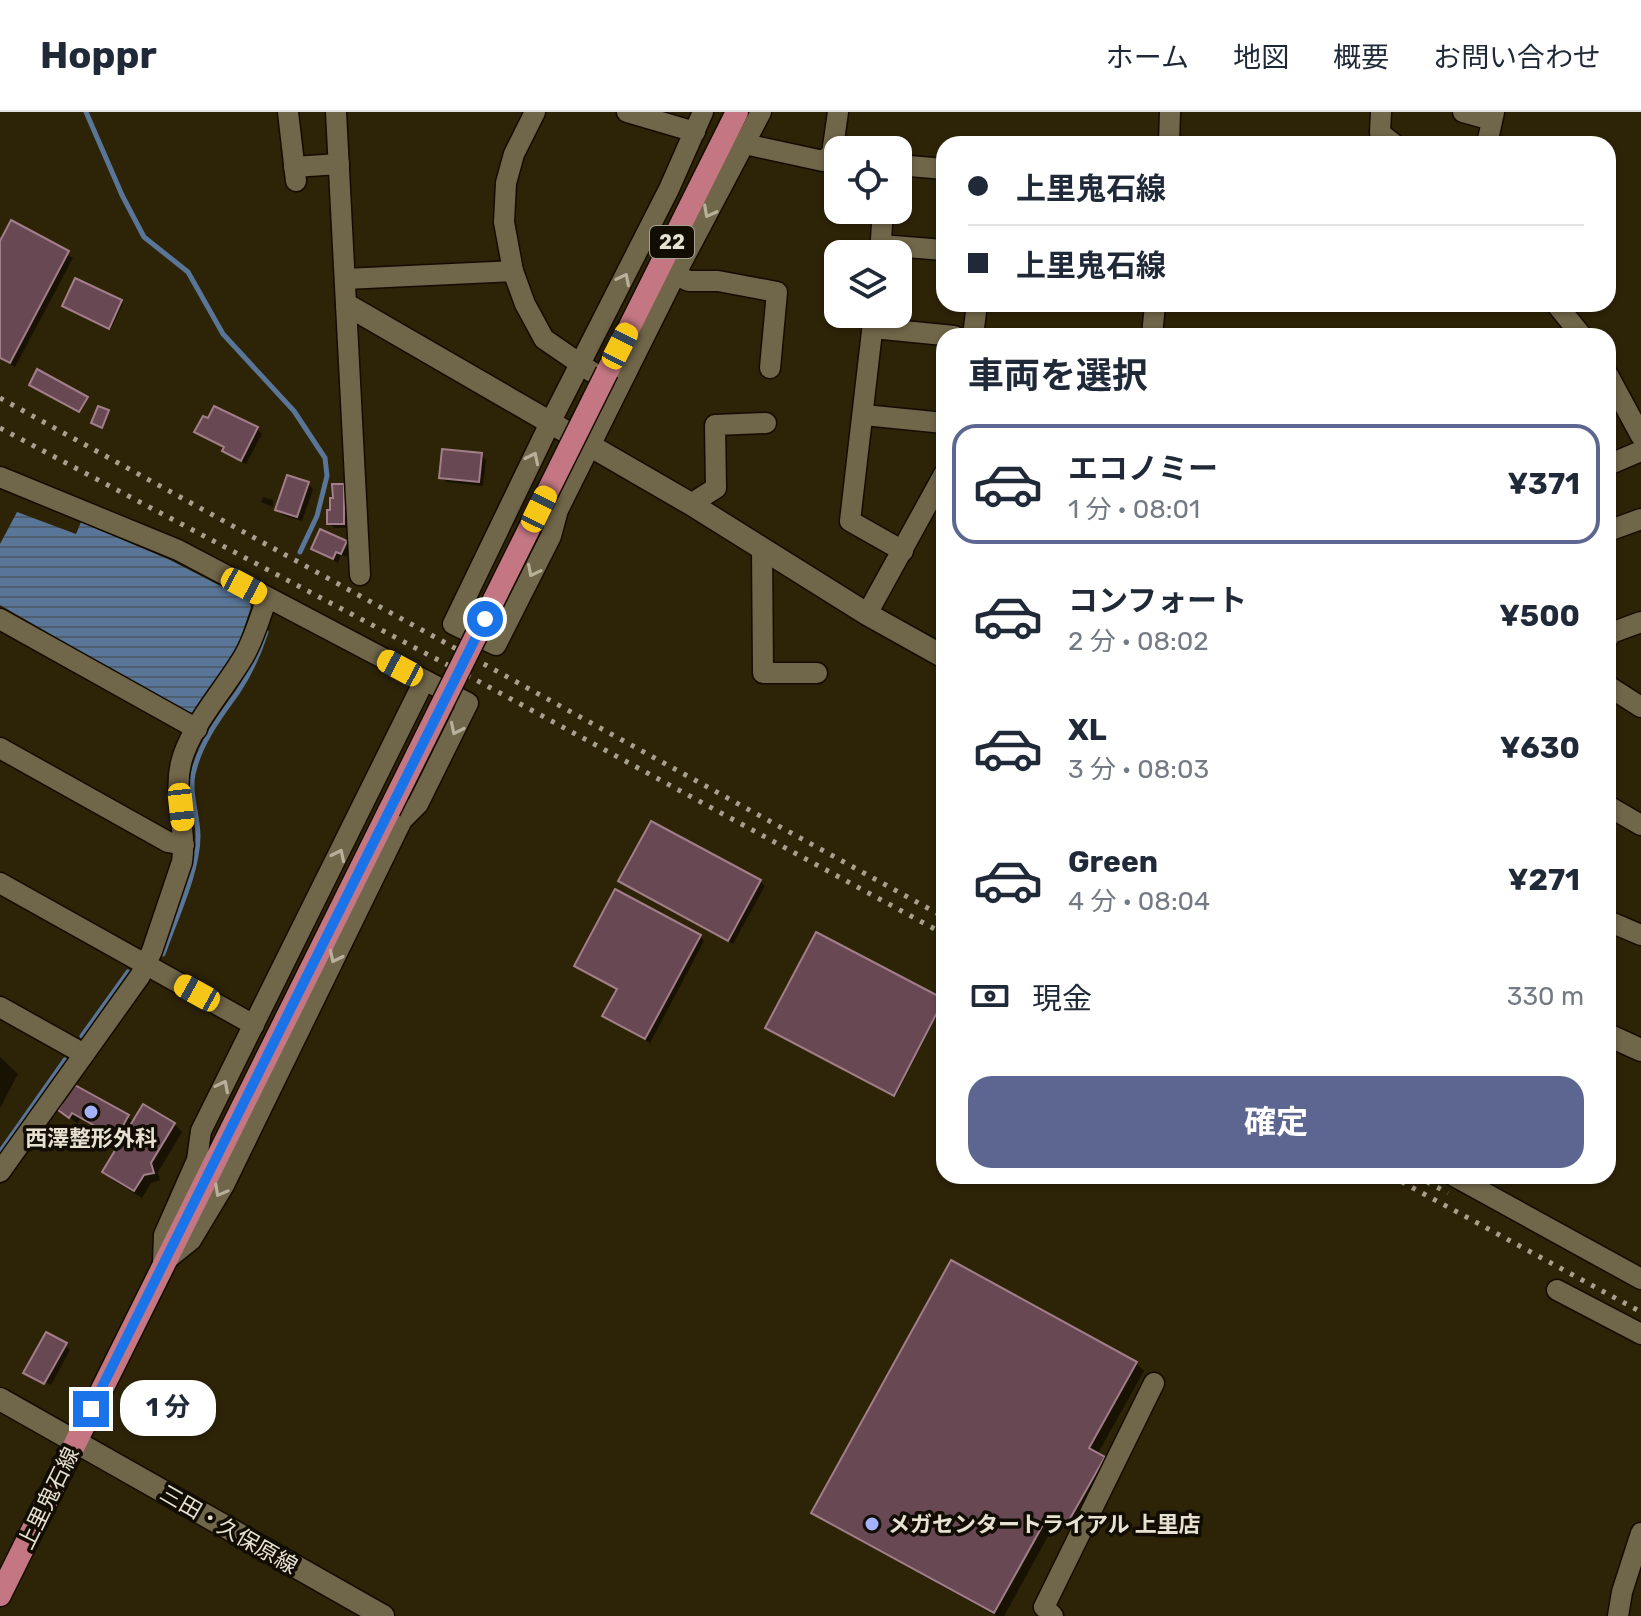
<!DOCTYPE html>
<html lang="ja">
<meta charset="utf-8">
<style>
:root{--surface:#fff;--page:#f2f2f3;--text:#1f2937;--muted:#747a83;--line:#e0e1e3;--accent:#5c6690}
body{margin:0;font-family:Rubik,"Noto Sans JP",sans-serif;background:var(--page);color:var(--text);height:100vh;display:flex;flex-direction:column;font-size:30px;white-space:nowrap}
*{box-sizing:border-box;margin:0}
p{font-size:26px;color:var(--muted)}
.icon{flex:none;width:44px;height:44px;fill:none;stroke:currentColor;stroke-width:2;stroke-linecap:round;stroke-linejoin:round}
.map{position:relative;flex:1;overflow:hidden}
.drawer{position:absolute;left:936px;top:216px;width:680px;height:856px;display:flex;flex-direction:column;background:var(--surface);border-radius:24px;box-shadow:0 2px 6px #0004}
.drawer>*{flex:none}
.guide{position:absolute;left:936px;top:24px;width:680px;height:176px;border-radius:24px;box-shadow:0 2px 6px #0004;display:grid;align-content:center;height:176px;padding:0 32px;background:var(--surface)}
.tools{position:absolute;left:824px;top:24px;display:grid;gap:16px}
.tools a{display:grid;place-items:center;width:88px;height:88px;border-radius:16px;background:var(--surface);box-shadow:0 2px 6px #0004;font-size:40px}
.end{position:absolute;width:36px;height:36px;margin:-18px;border:10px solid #1a73e8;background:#fff;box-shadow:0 0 0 4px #fff}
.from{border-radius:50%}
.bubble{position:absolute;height:56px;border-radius:24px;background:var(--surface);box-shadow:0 2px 6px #0004;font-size:26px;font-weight:700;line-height:56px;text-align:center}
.car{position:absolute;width:24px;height:48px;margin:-24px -12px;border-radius:10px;box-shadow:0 0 6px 2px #0007;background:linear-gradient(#f5c518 24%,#345 0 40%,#f5c518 0 76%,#345 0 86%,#f5c518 0)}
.guide b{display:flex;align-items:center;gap:28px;height:76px;font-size:30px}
.guide b+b{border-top:2px solid var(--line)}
.guide i{width:20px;height:20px;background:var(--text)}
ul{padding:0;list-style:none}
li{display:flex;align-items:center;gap:24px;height:120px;margin:0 16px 12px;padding:0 16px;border:4px solid transparent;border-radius:24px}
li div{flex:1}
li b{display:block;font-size:30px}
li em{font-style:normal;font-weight:700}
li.current{border-color:var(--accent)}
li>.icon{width:72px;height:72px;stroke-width:1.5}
h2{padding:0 32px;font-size:36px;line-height:96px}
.pay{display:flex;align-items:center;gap:20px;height:88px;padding:0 32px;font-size:30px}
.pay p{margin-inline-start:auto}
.action{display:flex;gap:16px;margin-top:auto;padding:16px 32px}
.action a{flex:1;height:92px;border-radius:24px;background:var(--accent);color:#fff;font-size:32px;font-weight:700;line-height:92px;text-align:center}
header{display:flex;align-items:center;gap:48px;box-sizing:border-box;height:112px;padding:0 40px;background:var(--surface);border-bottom:2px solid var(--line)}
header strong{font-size:38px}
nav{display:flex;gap:44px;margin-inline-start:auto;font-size:28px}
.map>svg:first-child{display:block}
.water{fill:url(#water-rules)}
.shadow{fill:#0007}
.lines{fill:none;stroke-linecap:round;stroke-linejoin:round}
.stream{stroke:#597597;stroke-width:5}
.building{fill:#684953;stroke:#a17e89;stroke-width:2}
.minor-casing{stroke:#150c00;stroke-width:23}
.tertiary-casing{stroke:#150c00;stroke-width:25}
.primary-casing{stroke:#150c00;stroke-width:25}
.minor{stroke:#706649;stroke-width:20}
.tertiary{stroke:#706649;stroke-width:22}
.primary{stroke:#c47783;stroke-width:22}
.rail{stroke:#a7a08c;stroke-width:5;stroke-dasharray:4 8;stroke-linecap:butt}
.primary-bridge-casing{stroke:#150c00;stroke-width:25;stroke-linecap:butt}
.primary-bridge{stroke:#c47783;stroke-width:22}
.oneway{stroke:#b7b09b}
.route{stroke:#1a73e8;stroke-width:10}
.poi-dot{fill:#a6b1fc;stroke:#110d03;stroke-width:3}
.labels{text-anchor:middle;stroke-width:7;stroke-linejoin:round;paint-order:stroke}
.shield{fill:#110d03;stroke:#a7a193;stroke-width:2}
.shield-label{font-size:20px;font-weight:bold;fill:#e7e1d1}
.poi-label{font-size:22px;font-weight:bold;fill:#e7e1d1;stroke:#110d03}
.street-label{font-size:22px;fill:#e7e1d1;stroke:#110d03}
</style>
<header>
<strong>Hoppr</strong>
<nav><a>ホーム</a><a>地図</a><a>概要</a><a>お問い合わせ</a></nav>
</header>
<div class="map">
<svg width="1641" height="1504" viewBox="0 0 1641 1504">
<defs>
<pattern id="water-rules" width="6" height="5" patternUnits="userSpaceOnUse" patternTransform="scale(2)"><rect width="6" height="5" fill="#597597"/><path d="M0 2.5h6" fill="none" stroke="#505f6f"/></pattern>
</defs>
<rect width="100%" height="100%" fill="#2d2307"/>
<polygon class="water" points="17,400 76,422 81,410 170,448 248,488 251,495 237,537 195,600 187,601 0,493 0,432"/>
<g class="shadow">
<polygon points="12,111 73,146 15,255 0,247 0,133"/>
<polygon points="121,190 123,192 111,217 66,196"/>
<polygon points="257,317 262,322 246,352 229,344 224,339 226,336 197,320"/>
<polygon points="481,343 486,348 483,374 446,370 441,365"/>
<polygon points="308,372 313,377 302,409 282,403 278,398"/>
<polygon points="343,374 348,379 348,416 334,416 329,411"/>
<polygon points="263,385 273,388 273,395 261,390"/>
<polygon points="345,431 350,436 346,445 341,443 338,451 313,436"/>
<polygon points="620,769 760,769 765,774 733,832"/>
<polygon points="817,822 944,890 896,984 769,917"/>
<polygon points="700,824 704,829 650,931 604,904 618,878 577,854"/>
<polygon points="0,945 18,962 0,996"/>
<polygon points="60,998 127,1004 134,1011 174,1012 182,1020 158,1060 160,1068 151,1071 142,1086 112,1068 104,1060 122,1031 80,1007 78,1012"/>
<polygon points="65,1233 70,1238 51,1273 29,1261"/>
<polygon points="1136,1251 1144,1259 1097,1343 1111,1354 1076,1419 1057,1408 1004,1504 996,1504 822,1408 814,1400"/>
</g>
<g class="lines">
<g class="stream">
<polyline points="86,0 122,83 144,125 188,160 223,222 294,299 325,346 327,364 317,404 300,440"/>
<path d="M163,842c12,-35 35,-82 35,-118 0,-20 -9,-42 -5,-62 7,-31 26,-56 44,-81 13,-19 22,-39 29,-61"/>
<polyline points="82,924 128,860"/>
<polyline points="0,1040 65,948"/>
</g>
</g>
<g class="building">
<polygon points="11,108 69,139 10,251 0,246 0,129"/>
<polygon points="75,166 122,188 109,217 62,194"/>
<polygon points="37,257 88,285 79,300 29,273"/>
<polygon points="98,294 109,298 102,316 91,311"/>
<polygon points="214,294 258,315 241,349 222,339 224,335 194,320 203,304 208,306"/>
<polygon points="442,337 482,341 479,370 439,366"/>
<polygon points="287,363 309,370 297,405 275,398"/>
<polygon points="332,372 344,372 344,412 327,412 327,398 330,398 330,386 333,386"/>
<polygon points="320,417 347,429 341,442 336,440 333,447 311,437"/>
<polygon points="651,709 761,768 728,829 618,769"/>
<polygon points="615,777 701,823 645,927 602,904 617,877 574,854"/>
<polygon points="816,820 944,887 894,984 765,916"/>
<polygon points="73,972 129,1003 116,1026 72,1001 69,1006 58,998"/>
<polygon points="143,992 175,1011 151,1051 154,1061 144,1063 134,1079 102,1060"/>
<polygon points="951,1148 1137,1250 1089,1336 1105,1345 1067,1412 1049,1402 994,1501 811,1401"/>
<polygon points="46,1220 67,1231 44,1272 23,1261"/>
</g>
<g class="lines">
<g class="minor-casing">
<g id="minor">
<polyline points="288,0 296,69"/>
<polyline points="336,0 360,463"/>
<polyline points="535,0 514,42 506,71 504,110 513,159 525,192 544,227 592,260"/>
<polyline points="627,0 695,20"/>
<polyline points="703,0 669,77 550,311 453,512 496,533 551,424 558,398 675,163 761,0"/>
<polyline points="1381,0 1380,21 1394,32"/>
<polyline points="1463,0 1492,8"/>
<polyline points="745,32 823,49 832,42"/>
<polyline points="1169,32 1170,0"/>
<polyline points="1487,32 1494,0"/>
<polyline points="838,43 832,42 838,0"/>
<polyline points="898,53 944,57"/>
<polyline points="294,55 339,52"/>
<polyline points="881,133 944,138"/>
<polyline points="880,142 883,98"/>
<polyline points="675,163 689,169 718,169 777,180 770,256"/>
<polyline points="345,167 513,159"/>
<polyline points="1556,192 1582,224"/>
<polyline points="874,202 850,409 903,439"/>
<polyline points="873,216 954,224"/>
<polyline points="973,224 977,192"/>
<polyline points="1152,224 1155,192"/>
<polyline points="1608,263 1641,324"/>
<polyline points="864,303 944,311"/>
<polyline points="1608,353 1641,339"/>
<polyline points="0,365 178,438 468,591 418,692 402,708 224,1073 191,1128 165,1149"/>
<polyline points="691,392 716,376 715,313 766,311"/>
<polyline points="1608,419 1641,407"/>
<polyline points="762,437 763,561 817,561"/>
<polyline points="867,502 944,362"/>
<polyline points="0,507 197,617"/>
<polyline points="1608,526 1611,521 1641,510"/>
<polyline points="1608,574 1641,595"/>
<polyline points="0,636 168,730 184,733"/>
<polyline points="1608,694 1641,713"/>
<polyline points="0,771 254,913"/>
<polyline points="1608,809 1641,823"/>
<polyline points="0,895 84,942"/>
<path d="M0,1060l140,-196 12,-25 30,-89c5,-32 -9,-67 -1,-99 9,-37 44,-74 63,-107 10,-17 16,-39 23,-58"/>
<polyline points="1454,1064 1641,1167"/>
<polyline points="163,1151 164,1123 197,1048 201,1019 424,569"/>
<polyline points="1557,1178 1641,1222"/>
<polyline points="1053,1504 1044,1495 1154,1271"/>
<polyline points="1618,1504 1622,1480 1641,1421"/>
</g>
</g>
<g class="tertiary-casing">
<g id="tertiary">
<polyline points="347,193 691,392 867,502 944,545"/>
<polyline points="1608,923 1641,938"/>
<polyline points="0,1287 383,1504"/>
</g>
</g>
<g class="primary-casing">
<g id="primary">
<polyline points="607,260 737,0"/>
<polyline points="0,1483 389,699"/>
</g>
</g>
<use href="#minor" class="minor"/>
<use href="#tertiary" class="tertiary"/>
<use href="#primary" class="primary"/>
<g class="rail">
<polyline points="0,286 944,805"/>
<polyline points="0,316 476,568 944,822"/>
<polyline points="1391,1064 1641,1200"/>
<polyline points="1416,1064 1448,1081"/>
</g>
<g class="primary-bridge-casing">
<polyline id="primary-bridge" points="389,699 607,260"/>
</g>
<use href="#primary-bridge" class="primary-bridge"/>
</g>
<defs><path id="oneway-chevron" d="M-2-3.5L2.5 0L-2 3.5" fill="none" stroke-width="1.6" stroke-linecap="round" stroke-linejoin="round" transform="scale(2)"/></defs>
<g class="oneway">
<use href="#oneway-chevron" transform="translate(709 100) rotate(118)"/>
<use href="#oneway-chevron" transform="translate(624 167) rotate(-63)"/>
<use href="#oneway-chevron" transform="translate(533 346) rotate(-64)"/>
<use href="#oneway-chevron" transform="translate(533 459) rotate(117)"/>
<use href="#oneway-chevron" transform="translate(456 617) rotate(116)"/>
<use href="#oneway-chevron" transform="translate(339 743) rotate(-64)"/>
<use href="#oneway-chevron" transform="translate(335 845) rotate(116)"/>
<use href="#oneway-chevron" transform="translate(223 974) rotate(-63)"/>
<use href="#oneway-chevron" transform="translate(220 1079) rotate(119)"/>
</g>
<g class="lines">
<polyline class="route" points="91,1297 485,507"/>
</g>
<g class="poi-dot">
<circle cx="91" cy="1000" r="8"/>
<circle cx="872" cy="1412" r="8"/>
</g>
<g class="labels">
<rect class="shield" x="650" y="114" width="44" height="32" rx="6"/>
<g class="shield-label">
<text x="672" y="137">22</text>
</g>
<g class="poi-label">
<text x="91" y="1034">西澤整形外科</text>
<text x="888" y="1420" text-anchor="start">メガセンタートライアル 上里店</text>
</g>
<g class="street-label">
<text transform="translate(48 1386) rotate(-64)" y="8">上里鬼石線</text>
<text transform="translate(229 1417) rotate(30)" y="8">三田・久保原線</text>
</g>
</g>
</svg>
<div class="tools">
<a><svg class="icon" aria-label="locate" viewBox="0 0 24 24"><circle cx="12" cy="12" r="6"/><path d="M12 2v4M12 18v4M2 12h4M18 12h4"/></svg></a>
<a><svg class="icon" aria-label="layers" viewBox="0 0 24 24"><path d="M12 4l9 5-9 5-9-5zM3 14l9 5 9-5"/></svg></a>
</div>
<i class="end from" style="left:485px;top:507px"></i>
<i class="end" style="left:91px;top:1297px"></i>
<div class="bubble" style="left:120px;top:1268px;width:96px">1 分</div>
<i class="car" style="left:620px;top:234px;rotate:27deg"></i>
<i class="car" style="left:539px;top:397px;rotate:26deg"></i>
<i class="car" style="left:244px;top:474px;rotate:118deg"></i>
<i class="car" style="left:400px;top:556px;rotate:298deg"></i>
<i class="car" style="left:181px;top:695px;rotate:174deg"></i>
<i class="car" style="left:197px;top:881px;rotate:299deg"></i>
<div class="guide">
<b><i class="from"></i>上里鬼石線</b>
<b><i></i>上里鬼石線</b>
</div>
<section class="drawer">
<h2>車両を選択</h2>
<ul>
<li class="current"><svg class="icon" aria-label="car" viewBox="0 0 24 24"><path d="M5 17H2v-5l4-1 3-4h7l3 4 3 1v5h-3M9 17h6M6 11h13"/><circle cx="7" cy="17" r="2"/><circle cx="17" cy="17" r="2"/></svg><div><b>エコノミー</b><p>1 分 · 08:01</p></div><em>¥371</em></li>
<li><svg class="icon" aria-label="car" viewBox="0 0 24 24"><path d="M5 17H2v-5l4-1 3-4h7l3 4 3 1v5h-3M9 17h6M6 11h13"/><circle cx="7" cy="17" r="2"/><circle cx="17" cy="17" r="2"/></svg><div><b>コンフォート</b><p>2 分 · 08:02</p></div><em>¥500</em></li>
<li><svg class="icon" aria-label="car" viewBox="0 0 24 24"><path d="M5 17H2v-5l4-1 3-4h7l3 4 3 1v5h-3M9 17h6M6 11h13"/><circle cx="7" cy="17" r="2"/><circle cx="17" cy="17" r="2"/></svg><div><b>XL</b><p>3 分 · 08:03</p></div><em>¥630</em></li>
<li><svg class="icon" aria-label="car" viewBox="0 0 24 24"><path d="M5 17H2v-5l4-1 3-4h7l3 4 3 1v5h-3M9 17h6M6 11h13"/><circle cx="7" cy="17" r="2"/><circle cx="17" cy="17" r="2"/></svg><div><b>Green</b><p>4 分 · 08:04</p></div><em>¥271</em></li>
</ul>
<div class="pay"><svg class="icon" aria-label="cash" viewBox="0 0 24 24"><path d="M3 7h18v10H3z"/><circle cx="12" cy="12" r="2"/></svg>現金<p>330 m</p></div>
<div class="action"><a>確定</a></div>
</section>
</div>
